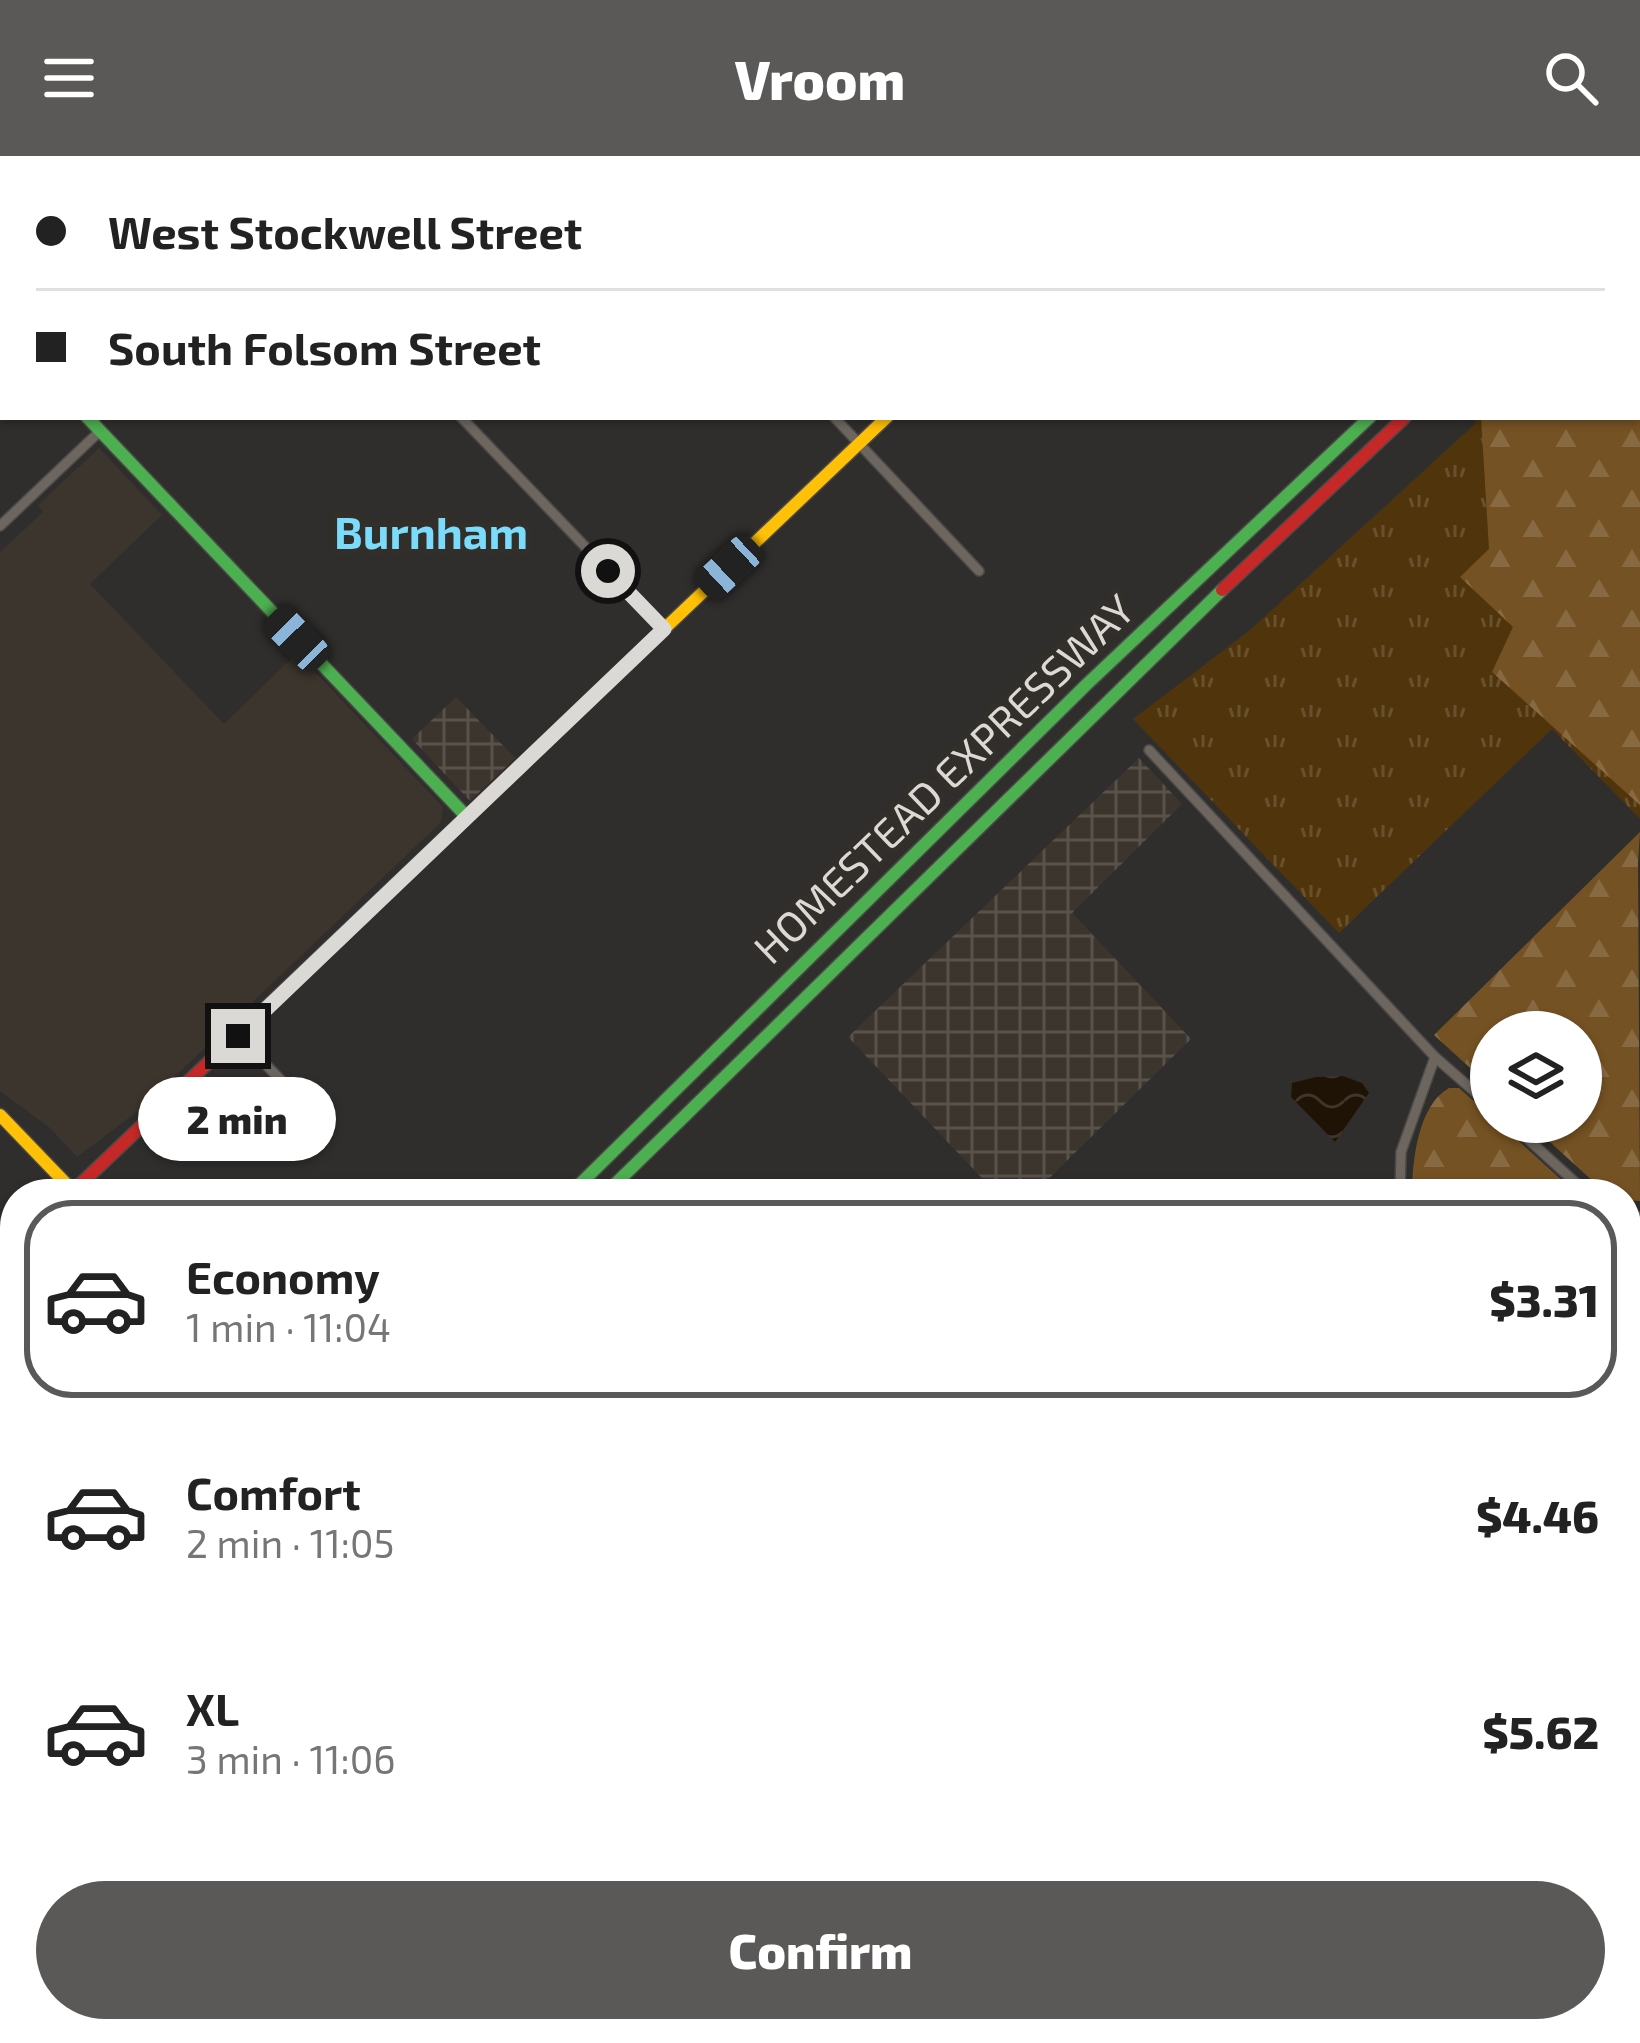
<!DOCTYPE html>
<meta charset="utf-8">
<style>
:root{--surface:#fff;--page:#f6f6f6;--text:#222;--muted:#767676;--line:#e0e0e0;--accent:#5a5958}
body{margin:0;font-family:"Exo 2",sans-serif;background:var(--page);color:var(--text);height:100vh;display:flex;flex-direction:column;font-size:45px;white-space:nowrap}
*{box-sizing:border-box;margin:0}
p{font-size:39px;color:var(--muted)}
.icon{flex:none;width:66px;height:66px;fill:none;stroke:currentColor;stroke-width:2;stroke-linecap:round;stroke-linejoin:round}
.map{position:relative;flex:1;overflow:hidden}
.sheet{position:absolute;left:0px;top:1023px;width:1641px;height:864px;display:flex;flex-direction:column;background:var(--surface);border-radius:48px 48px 0 0;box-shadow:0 3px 9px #0004}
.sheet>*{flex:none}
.banner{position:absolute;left:0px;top:0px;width:1641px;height:264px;box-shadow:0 3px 9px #0004;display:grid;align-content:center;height:264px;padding:0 36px;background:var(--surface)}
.fabs{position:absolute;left:1470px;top:855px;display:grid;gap:24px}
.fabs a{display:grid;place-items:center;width:132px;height:132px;border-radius:50%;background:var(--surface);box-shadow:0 3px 9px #0004;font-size:60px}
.end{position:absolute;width:54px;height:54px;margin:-27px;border:15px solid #dbd9d6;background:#111;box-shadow:0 0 0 6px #111}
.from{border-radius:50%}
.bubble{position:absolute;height:84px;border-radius:42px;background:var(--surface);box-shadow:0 3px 9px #0004;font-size:39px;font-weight:800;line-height:84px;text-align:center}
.car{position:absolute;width:36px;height:72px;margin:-36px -18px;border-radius:15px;box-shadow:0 0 9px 3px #0007;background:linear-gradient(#222 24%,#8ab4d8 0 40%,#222 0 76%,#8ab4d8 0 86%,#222 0)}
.banner b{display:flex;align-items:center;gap:42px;height:114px;font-size:45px}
.banner b+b{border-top:3px solid var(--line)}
.banner i{width:30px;height:30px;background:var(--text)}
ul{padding:21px 0 0;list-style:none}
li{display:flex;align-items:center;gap:36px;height:198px;margin:0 24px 18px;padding:0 12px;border:6px solid transparent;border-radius:48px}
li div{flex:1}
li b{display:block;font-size:45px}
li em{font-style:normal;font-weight:800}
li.on{border-color:var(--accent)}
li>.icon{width:108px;height:108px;stroke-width:1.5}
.cta{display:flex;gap:24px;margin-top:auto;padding:24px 36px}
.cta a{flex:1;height:138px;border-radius:72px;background:var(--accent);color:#fff;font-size:48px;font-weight:800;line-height:138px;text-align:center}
header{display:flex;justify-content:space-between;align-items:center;height:156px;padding:0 36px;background:var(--accent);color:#fff;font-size:54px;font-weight:800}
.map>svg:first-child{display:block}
.built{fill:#3c352d}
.industrial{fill:url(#industrial-grid)}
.grass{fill:url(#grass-tufts)}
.forest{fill:url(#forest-firs)}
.water{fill:url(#water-waves)}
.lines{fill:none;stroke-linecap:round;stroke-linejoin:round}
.street-casing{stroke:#4b4948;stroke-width:12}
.fast-casing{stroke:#4b4948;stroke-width:15}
.slow-casing{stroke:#4b4948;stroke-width:15}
.jam-casing{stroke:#4b4948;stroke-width:15}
.street{stroke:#6c665f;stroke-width:9}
.fast{stroke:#4caf50;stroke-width:12}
.slow{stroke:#ffc107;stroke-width:12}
.jam{stroke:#c62828;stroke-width:12}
.route{stroke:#dbd9d6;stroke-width:15}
.labels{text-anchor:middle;stroke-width:12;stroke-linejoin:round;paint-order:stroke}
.street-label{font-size:42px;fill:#dbd9d6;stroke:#322e2a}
.neighbourhood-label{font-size:45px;font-weight:bold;fill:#7bdbfa;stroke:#322e2a}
</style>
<header><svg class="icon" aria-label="menu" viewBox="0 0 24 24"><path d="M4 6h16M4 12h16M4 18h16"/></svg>Vroom<svg class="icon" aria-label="search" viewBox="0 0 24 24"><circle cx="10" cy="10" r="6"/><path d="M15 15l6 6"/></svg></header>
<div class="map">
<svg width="1640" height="1887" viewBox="0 0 1640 1887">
<defs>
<pattern id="industrial-grid" width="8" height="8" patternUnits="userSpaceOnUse" patternTransform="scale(3)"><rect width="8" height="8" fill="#3c352d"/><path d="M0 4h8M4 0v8" fill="none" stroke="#58524b"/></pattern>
<pattern id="grass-tufts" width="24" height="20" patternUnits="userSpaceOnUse" patternTransform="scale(3)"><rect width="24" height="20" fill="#50340b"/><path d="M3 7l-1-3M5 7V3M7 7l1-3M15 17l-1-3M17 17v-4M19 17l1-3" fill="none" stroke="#69512e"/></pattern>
<pattern id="forest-firs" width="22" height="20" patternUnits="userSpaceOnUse" patternTransform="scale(3)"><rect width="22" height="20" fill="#755223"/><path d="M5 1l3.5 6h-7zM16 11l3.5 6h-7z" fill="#886a42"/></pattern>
<pattern id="water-waves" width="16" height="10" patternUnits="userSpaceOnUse" patternTransform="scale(3)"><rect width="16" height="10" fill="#1f1306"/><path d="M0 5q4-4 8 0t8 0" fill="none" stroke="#3f352a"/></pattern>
</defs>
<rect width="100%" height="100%" fill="#302e2c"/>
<polygon class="built" points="99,292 162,359 90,428 224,568 297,497 443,651 441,666 142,952 77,1001 50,972 0,935 0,396 43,356 38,349"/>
<g class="industrial">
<polygon points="456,541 515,602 470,645 412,583"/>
<polygon points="1139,602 1182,648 1072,757 1191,883 1033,1038 997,1038 848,881"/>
</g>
<polygon class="grass" points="1640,79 1640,663 1552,573 1339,777 1133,563 1249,475 1476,267 1472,261 1638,261"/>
<g class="forest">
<polygon points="1640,80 1640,649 1492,516 1513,471 1460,421 1489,393 1481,261 1638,261"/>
<polygon points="1640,676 1638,707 1640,1045 1626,1044 1626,1038 1607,1038 1528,966 1581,966 1581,876 1491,876 1491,931 1434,879"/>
<path d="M1449,932h10l32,28v6h7l79,72h-165c0,-32 6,-89 37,-106z"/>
<polygon points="1626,1075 1640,1087 1640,1665 1626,1673"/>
<polygon points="1626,1706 1640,1707 1640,1887 1514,1887 1503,1872 1626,1872"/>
</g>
<polygon class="water" points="1343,920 1362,927 1369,937 1335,986 1291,941 1292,927 1316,921"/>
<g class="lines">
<g class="street-casing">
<g id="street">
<polyline points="588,0 591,3"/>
<polyline points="1466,0 1469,3"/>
<polyline points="1478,3 1481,0"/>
<polyline points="461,261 664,473"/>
<polyline points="834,261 979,415"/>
<polyline points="0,370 100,275"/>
<polyline points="1149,594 1435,901 1491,950"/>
<polyline points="238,880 309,953"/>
<polyline points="1509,966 1588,1038"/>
<polyline points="1400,1038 1401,996 1435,901"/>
<polyline points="1626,1064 1640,1061"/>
<polyline points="249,1872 263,1887"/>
<polyline points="408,1872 422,1887"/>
<polyline points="106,1887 121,1872"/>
<polyline points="340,1887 356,1872"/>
</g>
</g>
<g class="fast-casing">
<g id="fast">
<polyline points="1638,50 1640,49"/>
<polyline points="87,261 467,661"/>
<polyline points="570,1038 1086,529 1370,261"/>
<polyline points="605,1038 1222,434"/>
<polyline points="850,1872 864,1887"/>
</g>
</g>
<g class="slow-casing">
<g id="slow">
<polyline points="1638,15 1640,13"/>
<polyline points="394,730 887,261"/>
<polyline points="0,959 75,1037"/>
<polyline points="0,1107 15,1092"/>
<polyline points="0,1645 15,1628"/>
</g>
</g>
<g class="jam-casing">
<g id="jam">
<polyline points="1158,3 1161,0"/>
<polyline points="0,170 3,173"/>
<polyline points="1222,434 1405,261"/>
<polyline points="70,1038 394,730"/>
<polyline points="0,1607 15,1590"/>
<polyline points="728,1887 768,1872"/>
</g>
</g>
<use href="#street" class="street"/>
<use href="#fast" class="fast"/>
<use href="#slow" class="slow"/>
<use href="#jam" class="jam"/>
</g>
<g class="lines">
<polyline class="route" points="238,880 664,473 608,415"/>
</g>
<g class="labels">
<g class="street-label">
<text transform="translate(944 623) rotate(-44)" y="15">HOMESTEAD EXPRESSWAY</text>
</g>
<g class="neighbourhood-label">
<text x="431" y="393">Burnham</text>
</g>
</g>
</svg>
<div class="fabs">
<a><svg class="icon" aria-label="layers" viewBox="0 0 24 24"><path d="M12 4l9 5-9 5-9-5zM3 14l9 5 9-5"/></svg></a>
</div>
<i class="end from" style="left:608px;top:415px"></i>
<i class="end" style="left:238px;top:880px"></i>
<div class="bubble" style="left:138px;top:921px;width:198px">2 min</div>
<i class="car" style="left:729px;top:411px;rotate:227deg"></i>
<i class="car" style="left:297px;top:483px;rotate:316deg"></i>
<div class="banner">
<b><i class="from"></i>West Stockwell Street</b>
<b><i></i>South Folsom Street</b>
</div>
<section class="sheet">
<ul>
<li class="on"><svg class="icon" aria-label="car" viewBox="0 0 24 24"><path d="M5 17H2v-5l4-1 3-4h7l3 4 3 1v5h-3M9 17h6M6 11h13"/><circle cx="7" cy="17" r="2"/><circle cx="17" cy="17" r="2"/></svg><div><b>Economy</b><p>1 min · 11:04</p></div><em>$3.31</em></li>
<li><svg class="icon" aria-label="car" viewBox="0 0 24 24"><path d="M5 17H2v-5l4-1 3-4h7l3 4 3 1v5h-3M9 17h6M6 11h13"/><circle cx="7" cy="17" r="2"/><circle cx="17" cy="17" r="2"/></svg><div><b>Comfort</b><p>2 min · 11:05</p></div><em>$4.46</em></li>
<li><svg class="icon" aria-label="car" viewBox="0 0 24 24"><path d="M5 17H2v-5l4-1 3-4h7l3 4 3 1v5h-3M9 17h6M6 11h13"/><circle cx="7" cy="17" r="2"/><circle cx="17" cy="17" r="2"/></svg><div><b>XL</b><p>3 min · 11:06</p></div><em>$5.62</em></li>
</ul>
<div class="cta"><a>Confirm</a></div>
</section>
</div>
